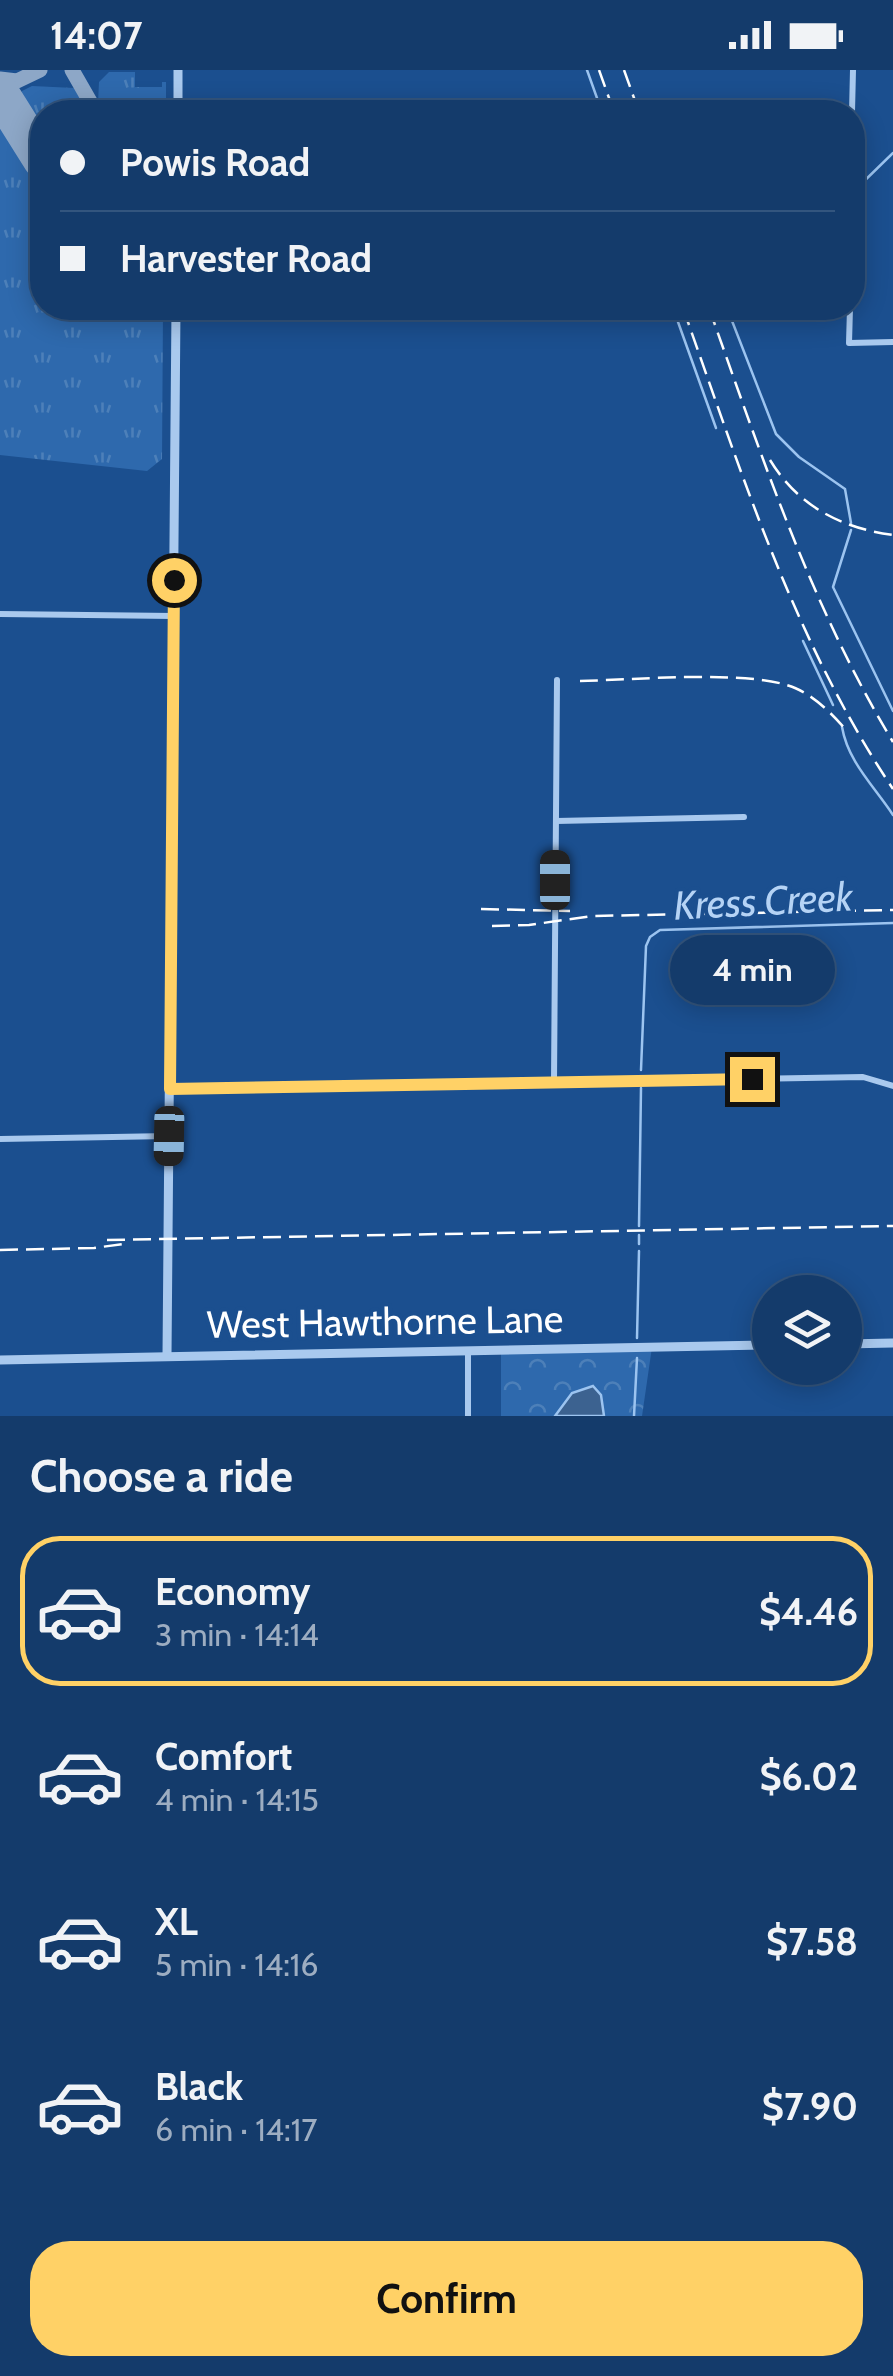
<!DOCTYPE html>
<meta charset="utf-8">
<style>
:root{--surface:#143b6b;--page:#1d4271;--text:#f1f3f6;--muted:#9dadc1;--line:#33557e;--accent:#ffd166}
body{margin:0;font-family:Cabin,sans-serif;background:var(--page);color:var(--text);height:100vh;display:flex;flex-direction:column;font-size:38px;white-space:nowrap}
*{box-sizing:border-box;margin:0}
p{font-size:32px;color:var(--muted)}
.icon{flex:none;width:55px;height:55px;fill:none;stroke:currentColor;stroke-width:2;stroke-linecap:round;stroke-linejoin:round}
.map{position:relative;height:1346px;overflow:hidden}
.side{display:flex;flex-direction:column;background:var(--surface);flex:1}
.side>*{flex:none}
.guide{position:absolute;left:30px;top:30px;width:835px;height:220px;border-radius:40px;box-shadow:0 5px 25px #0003,0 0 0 2px var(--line);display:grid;align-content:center;height:220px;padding:0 30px;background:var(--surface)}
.tools{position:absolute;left:752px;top:1205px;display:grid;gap:20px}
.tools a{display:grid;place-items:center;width:110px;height:110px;border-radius:50%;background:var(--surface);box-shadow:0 5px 25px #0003,0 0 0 2px var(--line);font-size:50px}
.end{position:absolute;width:45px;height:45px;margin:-22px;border:12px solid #ffd166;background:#111;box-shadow:0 0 0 5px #111}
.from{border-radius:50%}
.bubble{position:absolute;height:70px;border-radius:35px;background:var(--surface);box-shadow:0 5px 25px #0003,0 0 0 2px var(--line);font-size:32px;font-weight:700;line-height:70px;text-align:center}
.car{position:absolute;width:30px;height:60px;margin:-30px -15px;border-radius:12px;box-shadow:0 0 8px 2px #0007;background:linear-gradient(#222 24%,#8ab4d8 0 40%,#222 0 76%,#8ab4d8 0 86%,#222 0)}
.guide b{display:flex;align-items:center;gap:35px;height:95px;font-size:38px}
.guide b+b{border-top:2px solid var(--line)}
.guide i{width:25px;height:25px;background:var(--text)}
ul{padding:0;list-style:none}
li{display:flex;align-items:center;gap:30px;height:150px;margin:0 20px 15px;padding:0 10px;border:5px solid transparent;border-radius:40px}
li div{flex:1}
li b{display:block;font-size:38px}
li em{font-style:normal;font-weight:700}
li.current{border-color:var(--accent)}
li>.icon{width:90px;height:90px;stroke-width:1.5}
h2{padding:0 30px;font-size:45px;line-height:120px}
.cta{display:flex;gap:20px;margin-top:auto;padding:20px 30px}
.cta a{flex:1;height:115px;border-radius:40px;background:var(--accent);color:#111;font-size:40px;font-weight:700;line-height:115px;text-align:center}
.status{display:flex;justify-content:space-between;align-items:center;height:70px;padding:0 50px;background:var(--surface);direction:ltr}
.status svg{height:28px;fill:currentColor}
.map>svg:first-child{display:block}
.grass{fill:url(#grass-tufts)}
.park{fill:url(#park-crowns)}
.water{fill:#3c6290;stroke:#9cc4f0;stroke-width:2.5}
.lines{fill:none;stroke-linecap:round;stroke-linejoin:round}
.stream{stroke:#9cc4f0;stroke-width:2.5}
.taxiway{stroke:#8da7c7;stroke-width:15}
.runway{stroke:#8da7c7;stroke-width:38}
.minor{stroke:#a9c9ee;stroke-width:6}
.tertiary{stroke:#a9c9ee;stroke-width:9}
.rail{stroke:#fff;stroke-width:2.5;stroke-dasharray:18 8;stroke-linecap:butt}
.route{stroke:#ffd166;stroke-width:12}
.labels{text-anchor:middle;stroke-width:8;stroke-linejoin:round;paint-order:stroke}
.street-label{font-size:38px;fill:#fff;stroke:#1b4f8f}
.water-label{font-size:40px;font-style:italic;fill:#b5d3f5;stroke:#1b4f8f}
</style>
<div class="status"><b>14:07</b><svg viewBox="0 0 49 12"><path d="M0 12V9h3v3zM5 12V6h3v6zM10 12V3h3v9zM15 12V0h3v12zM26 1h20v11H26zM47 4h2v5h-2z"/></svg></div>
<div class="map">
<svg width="893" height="1346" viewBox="0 0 893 1346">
<defs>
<pattern id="grass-tufts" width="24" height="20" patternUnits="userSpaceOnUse" patternTransform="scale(2.5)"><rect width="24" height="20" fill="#2e69ad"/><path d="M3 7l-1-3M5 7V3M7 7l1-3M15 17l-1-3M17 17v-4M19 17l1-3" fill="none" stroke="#4d80b9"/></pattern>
<pattern id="park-crowns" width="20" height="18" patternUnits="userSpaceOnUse" patternTransform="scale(2.5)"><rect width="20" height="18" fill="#2e69ad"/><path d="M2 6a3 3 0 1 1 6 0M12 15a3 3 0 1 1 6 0" fill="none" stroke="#4d80b9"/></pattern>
</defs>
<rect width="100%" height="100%" fill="#1b4f8f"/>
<g class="grass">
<polygon points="109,2 135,2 135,17 162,17 162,12 166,12 166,42 102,42 98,34 99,12"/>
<polygon points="32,16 74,18 88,42 42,42 42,68 21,34 22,21"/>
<polygon points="0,46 42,113 42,238 163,238 162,389 147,401 0,385"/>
</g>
<polygon class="park" points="652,1277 642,1346 501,1346 501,1280"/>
<polygon class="water" points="593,1316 601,1325 604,1346 555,1346 572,1323"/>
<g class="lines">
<g class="stream">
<polyline points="587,0 602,42"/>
<polyline points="855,120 893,83"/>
<polyline points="673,238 716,358"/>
<polyline points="727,238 776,364 799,387 845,419 851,453"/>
<polyline points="851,460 833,517 893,641"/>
<polyline points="803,571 833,635"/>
<path d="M842,657c6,35 32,59 51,88"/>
<polyline points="641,1000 646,876 650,867 660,860 893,853"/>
<polyline points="639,1156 641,1018"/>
<polyline points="639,1165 639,1174"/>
<polyline points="637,1268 639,1181"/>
<polyline points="634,1346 637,1288"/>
</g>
<g class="taxiway">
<polyline points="72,0 96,42"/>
<polyline points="0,9 17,11 40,0"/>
</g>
<polyline class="runway" points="0,23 42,90"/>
<g class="minor">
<polyline points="852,42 853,0"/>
<polyline points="850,238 849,273 893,272"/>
<polyline points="0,544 174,546"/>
<polyline points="556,751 744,747"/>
<polyline points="554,1012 557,610"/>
<polyline points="170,1019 863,1007 893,1016"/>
<polyline points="0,1069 169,1066"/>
<polyline points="468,1346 468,1280"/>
</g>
<g class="tertiary">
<polyline points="178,42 178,0"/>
<polyline points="845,1274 893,1273"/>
<polyline points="167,1285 176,238"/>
<polyline points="0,1290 770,1275"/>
</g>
<g class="rail">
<polyline points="599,0 614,42"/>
<polyline points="624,0 639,42"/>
<path d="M683,238c59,166 111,333 210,481"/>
<path d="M709,238c53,149 102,298 184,434"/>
<path d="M770,390c28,46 71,68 123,75"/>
<path d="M580,611c53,-1 171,-12 215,7 21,9 38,27 53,44"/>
<polyline points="481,839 570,841"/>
<polyline points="786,842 893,840"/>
<polyline points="492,856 529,855 592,846 798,842"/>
<polyline points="107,1170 893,1156"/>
<polyline points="0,1180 94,1178 123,1174"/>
</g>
</g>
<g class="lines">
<polyline class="route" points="174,510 170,1019 752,1009"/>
</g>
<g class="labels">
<g class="street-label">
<text transform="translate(385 1252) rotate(-1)" y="13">West Hawthorne Lane</text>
</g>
<g class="water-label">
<text transform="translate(763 831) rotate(-3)" y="14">Kress Creek</text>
</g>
</g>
</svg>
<div class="tools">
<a><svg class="icon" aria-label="layers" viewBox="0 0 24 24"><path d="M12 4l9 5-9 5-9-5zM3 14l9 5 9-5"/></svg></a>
</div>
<i class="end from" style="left:174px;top:510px"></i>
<i class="end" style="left:752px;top:1009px"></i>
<div class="bubble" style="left:670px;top:865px;width:165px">4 min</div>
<i class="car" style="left:555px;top:810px;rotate:0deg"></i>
<i class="car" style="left:169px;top:1066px;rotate:181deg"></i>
<div class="guide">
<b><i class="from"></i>Powis Road</b>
<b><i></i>Harvester Road</b>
</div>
</div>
<section class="side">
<h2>Choose a ride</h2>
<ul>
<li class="current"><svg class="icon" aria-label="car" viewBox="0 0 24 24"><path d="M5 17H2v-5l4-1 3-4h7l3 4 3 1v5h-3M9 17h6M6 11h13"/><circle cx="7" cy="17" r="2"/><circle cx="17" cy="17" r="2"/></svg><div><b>Economy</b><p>3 min · 14:14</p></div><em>$4.46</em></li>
<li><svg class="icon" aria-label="car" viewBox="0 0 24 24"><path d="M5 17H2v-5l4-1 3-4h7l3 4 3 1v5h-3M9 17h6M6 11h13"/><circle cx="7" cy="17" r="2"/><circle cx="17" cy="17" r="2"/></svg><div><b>Comfort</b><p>4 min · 14:15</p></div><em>$6.02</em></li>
<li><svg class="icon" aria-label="car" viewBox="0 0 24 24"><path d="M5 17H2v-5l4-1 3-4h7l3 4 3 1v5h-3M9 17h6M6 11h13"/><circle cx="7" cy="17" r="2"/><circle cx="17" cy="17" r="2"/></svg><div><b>XL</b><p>5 min · 14:16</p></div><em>$7.58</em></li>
<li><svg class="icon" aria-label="car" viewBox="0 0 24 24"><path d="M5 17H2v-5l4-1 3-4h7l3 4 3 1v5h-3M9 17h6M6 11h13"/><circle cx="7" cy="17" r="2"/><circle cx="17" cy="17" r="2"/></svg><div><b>Black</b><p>6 min · 14:17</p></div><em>$7.90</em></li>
</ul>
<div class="cta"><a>Confirm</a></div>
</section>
